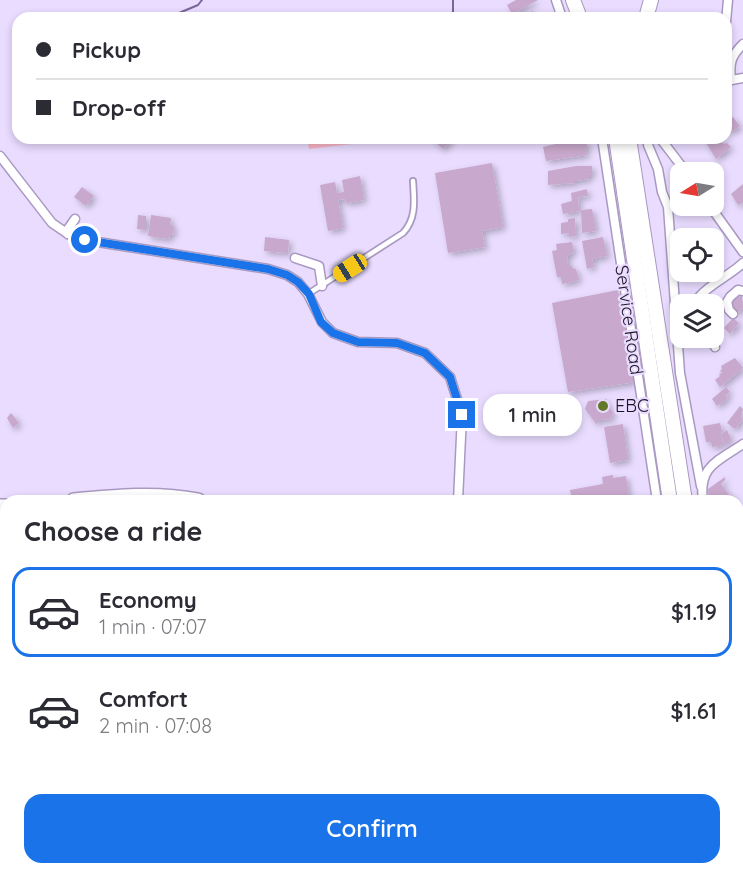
<!DOCTYPE html>
<meta charset="utf-8">
<style>
:root{--surface:#fff;--page:#f2f2f3;--text:#2b2b33;--muted:#7c7c81;--line:#e1e1e2;--accent:#1a73e8}
body{margin:0;font-family:Quicksand,sans-serif;background:var(--page);color:var(--text);height:100vh;display:flex;flex-direction:column;font-size:22px;white-space:nowrap}
*{box-sizing:border-box;margin:0}
p{font-size:20px;color:var(--muted)}
.icon{flex:none;width:33px;height:33px;fill:none;stroke:currentColor;stroke-width:2;stroke-linecap:round;stroke-linejoin:round}
.map{position:relative;flex:1;overflow:hidden}
.panel{position:absolute;left:0px;top:495px;width:744px;height:380px;display:flex;flex-direction:column;background:var(--surface);border-radius:18px 18px 0 0;box-shadow:0 3px 9px #0003}
.panel>*{flex:none}
.hud{position:absolute;left:12px;top:12px;width:720px;height:132px;border-radius:18px;box-shadow:0 3px 9px #0003;display:grid;align-content:center;height:132px;padding:0 24px;background:var(--surface)}
.needle{width:39px;rotate:259deg}
.buttons{position:absolute;left:670px;top:162px;display:grid;gap:12px}
.buttons a{display:grid;place-items:center;width:54px;height:54px;border-radius:12px;background:var(--surface);box-shadow:0 3px 9px #0003;font-size:30px}
.end{position:absolute;width:27px;height:27px;margin:-14px;border:8px solid #1a73e8;background:#fff;box-shadow:0 0 0 3px #fff}
.from{border-radius:50%}
.bubble{position:absolute;height:42px;border-radius:18px;background:var(--surface);box-shadow:0 3px 9px #0003;font-size:20px;font-weight:600;line-height:42px;text-align:center}
.car{position:absolute;width:18px;height:36px;margin:-18px -9px;border-radius:8px;box-shadow:0 0 4px 2px #0007;background:linear-gradient(#f5c518 24%,#345 0 40%,#f5c518 0 76%,#345 0 86%,#f5c518 0)}
.hud b{display:flex;align-items:center;gap:21px;height:57px;font-size:22px}
.hud b+b{border-top:2px solid var(--line)}
.hud i{width:15px;height:15px;background:var(--text)}
ul{padding:0;list-style:none}
li{display:flex;align-items:center;gap:18px;height:90px;margin:0 12px 9px;padding:0 12px;border:3px solid transparent;border-radius:18px}
li div{flex:1}
li b{display:block;font-size:22px}
li em{font-style:normal;font-weight:600}
li.active{border-color:var(--accent)}
li>.icon{width:54px;height:54px;stroke-width:1.5}
h2{padding:0 24px;font-size:27px;line-height:72px}
.primary-button{display:flex;gap:12px;margin-top:auto;padding:12px 24px}
.primary-button a{flex:1;height:69px;border-radius:18px;background:var(--accent);color:#fff;font-size:24px;font-weight:600;line-height:69px;text-align:center}
.map>svg:first-child{display:block}
.green{fill:#fbb7c8}
.lines{fill:none;stroke-linecap:round;stroke-linejoin:round}
.stream{stroke:#7b6699;stroke-width:2}
.building{fill:#c8a8cc;filter:url(#shadow)}
.lane-casing{stroke:#a999c2;stroke-width:8}
.street-casing{stroke:#a999c2;stroke-width:11}
.secondary-casing{stroke:#a999c2;stroke-width:15}
.primary-casing{stroke:#a999c2;stroke-width:16}
.highway-casing{stroke:#a999c2;stroke-width:18}
.lane{stroke:#fff;stroke-width:4.5}
.street{stroke:#fff;stroke-width:8}
.secondary{stroke:#fff;stroke-width:12}
.primary{stroke:#fff;stroke-width:14}
.highway{stroke:#fff;stroke-width:15}
.route{stroke:#1a73e8;stroke-width:8}
.poi-dot{fill:#647828;stroke:#e9dcff;stroke-width:2}
.labels{text-anchor:middle;stroke-width:4.5;stroke-linejoin:round;paint-order:stroke}
.street-label{font-size:18px;fill:#1a1423;stroke:#e9dcff}
.poi-label{font-size:18px;fill:#1a1423;stroke:#e9dcff;text-anchor:start}
</style>
<div class="map">
<svg width="743" height="874" viewBox="0 0 743 874">
<defs>
<filter id="shadow"><feDropShadow dx="3" dy="3" stdDeviation="3" flood-color="#0004"/></filter>
</defs>
<rect width="100%" height="100%" fill="#e9dcff"/>
<polygon class="green" points="307,138 404,138 309,149"/>
<g class="lines">
<g class="stream">
<polyline points="182,18 179,13 198,5 202,0"/>
<polyline points="444,18 453,12 453,0"/>
<polyline points="456,874 463,869"/>
</g>
</g>
<g class="building">
<polygon points="516,0 538,0 512,14 507,5"/>
<polygon points="533,11 536,18 511,18 511,17"/>
<polygon points="733,117 740,126 733,131 731,129 726,132 726,123"/>
<polygon points="431,138 452,138 443,149"/>
<polygon points="709,138 715,138 724,144 727,143 731,147 716,159 705,141"/>
<polygon points="585,140 588,148 585,148 587,155 546,161 543,147 564,142 565,144"/>
<polygon points="492,163 503,227 482,231 485,247 448,253 435,173"/>
<polygon points="576,166 592,166 592,175 589,174 589,179 575,181 575,183 548,185 548,171"/>
<polygon points="360,176 364,200 346,203 345,199 338,200 343,228 328,231 320,185 335,182 337,193 344,192 342,180"/>
<polygon points="743,184 743,203 738,205 731,194"/>
<polygon points="82,187 94,196 86,206 74,197"/>
<polygon points="587,189 588,196 578,197 579,211 563,214 561,204 572,201 571,193"/>
<polygon points="592,209 596,231 582,233 581,210"/>
<polygon points="138,215 146,216 146,230 137,229"/>
<polygon points="151,215 171,218 170,225 174,226 173,235 170,234 169,239 148,236"/>
<polygon points="575,218 576,236 569,237 569,233 561,234 561,223 568,222 568,219"/>
<polygon points="265,237 289,240 288,253 264,251"/>
<polygon points="603,237 607,256 592,259 594,267 587,269 582,241"/>
<polygon points="572,242 574,252 567,256 568,266 572,266 573,269 576,269 579,280 562,284 561,277 557,277 552,251 557,250 556,244"/>
<polygon points="618,290 635,382 568,392 552,303"/>
<polygon points="742,295 743,308 736,314 728,303"/>
<polygon points="733,318 739,323 730,334 724,328"/>
<polygon points="735,358 743,368 720,387 715,380 720,376 719,374 722,373 720,371 722,369 721,366"/>
<polygon points="726,387 730,392 725,396 728,398 717,406 712,399"/>
<polygon points="607,399 606,403 613,412 611,419 598,420 597,425 585,409 588,401"/>
<polygon points="740,406 743,409 741,417 743,419 735,429 727,423"/>
<polygon points="11,413 19,423 13,428 7,418"/>
<polygon points="720,423 722,432 720,433 720,435 727,430 731,439 725,445 721,435 723,445 712,447 711,442 706,442 703,426"/>
<polygon points="623,424 628,460 610,463 604,427"/>
<polygon points="613,475 613,478 626,476 629,498 610,501 606,501 605,499 569,501 568,495 571,495 570,490 603,484 602,477"/>
<polygon points="725,477 725,480 721,484 731,497 732,501 709,501 708,489"/>
<polygon points="6,641 6,659 0,659 0,642"/>
</g>
<g class="lines">
<g class="lane-casing">
<g id="lane">
<path d="M308,294l95,-61c14,-15 11,-33 10,-52"/>
<polyline points="1,668 6,668"/>
</g>
</g>
<g class="street-casing">
<g id="street">
<polyline points="556,0 562,18"/>
<polyline points="726,22 728,0"/>
<path d="M731,80c-2,-17 0,-24 12,-36"/>
<polyline points="726,81 743,78"/>
<polyline points="602,138 657,501"/>
<polyline points="649,138 648,145 658,169 662,192 668,207 680,373 701,486"/>
<polyline points="660,138 686,172"/>
<polyline points="0,156 52,223 68,234 85,240 268,269 287,275 298,282 308,294 322,322 333,333 358,342 397,343 425,353 450,377 462,415 458,501"/>
<polyline points="710,206 743,252"/>
<polyline points="68,234 68,229 75,219"/>
<polyline points="295,258 319,266 322,286"/>
<path d="M699,304v-7c12,-14 30,-21 44,-34"/>
<polyline points="733,314 729,310 727,302 730,297 738,290 743,291"/>
<polyline points="711,338 715,347"/>
<path d="M703,501c-5,-35 15,-40 40,-57"/>
<polyline points="180,868 182,874"/>
<polyline points="472,868 474,874"/>
<polyline points="702,868 703,874"/>
<polyline points="279,871 289,868"/>
<polyline points="122,874 148,868"/>
</g>
</g>
<g class="secondary-casing">
<g id="secondary">
<polyline points="738,621 743,617"/>
<polyline points="442,874 446,868"/>
</g>
</g>
<g class="primary-casing">
<g id="primary">
<polyline points="573,0 580,18"/>
<polyline points="646,18 651,0"/>
<polyline points="616,138 670,501"/>
<polyline points="629,138 685,501"/>
</g>
</g>
<g class="highway-casing">
<g id="highway">
<path d="M74,501c41,-4 83,-8 124,0"/>
<polyline points="0,507 6,507"/>
<polyline points="722,868 723,874"/>
<polyline points="736,868 737,874"/>
</g>
</g>
<use href="#lane" class="lane"/>
<use href="#street" class="street"/>
<use href="#secondary" class="secondary"/>
<use href="#primary" class="primary"/>
<use href="#highway" class="highway"/>
</g>
<g class="lines">
<polyline class="route" points="85,240 268,269 287,275 298,282 309,294 321,322 333,333 358,342 397,343 425,353 450,377 462,415"/>
</g>
<circle class="poi-dot" cx="603" cy="406" r="6"/>
<g class="labels">
<g class="street-label">
<text transform="translate(629 320) rotate(82)" y="6">Service Road</text>
</g>
<g class="poi-label">
<text x="615" y="412">EBC</text>
</g>
</g>
</svg>
<div class="buttons">
<a><svg class="needle" viewBox="-14 -14 28 28"><path d="M0-13l5 13h-10z" fill="#e53935"/><path d="M0 13l5-13h-10z" fill="#7c7c81"/></svg></a>
<a><svg class="icon" aria-label="locate" viewBox="0 0 24 24"><circle cx="12" cy="12" r="6"/><path d="M12 2v4M12 18v4M2 12h4M18 12h4"/></svg></a>
<a><svg class="icon" aria-label="layers" viewBox="0 0 24 24"><path d="M12 4l9 5-9 5-9-5zM3 14l9 5 9-5"/></svg></a>
</div>
<i class="end from" style="left:85px;top:240px"></i>
<i class="end" style="left:462px;top:415px"></i>
<div class="bubble" style="left:483px;top:394px;width:99px">1 min</div>
<i class="car" style="left:350px;top:268px;rotate:238deg"></i>
<div class="hud">
<b><i class="from"></i>Pickup</b>
<b><i></i>Drop-off</b>
</div>
<section class="panel">
<h2>Choose a ride</h2>
<ul>
<li class="active"><svg class="icon" aria-label="car" viewBox="0 0 24 24"><path d="M5 17H2v-5l4-1 3-4h7l3 4 3 1v5h-3M9 17h6M6 11h13"/><circle cx="7" cy="17" r="2"/><circle cx="17" cy="17" r="2"/></svg><div><b>Economy</b><p>1 min · 07:07</p></div><em>$1.19</em></li>
<li><svg class="icon" aria-label="car" viewBox="0 0 24 24"><path d="M5 17H2v-5l4-1 3-4h7l3 4 3 1v5h-3M9 17h6M6 11h13"/><circle cx="7" cy="17" r="2"/><circle cx="17" cy="17" r="2"/></svg><div><b>Comfort</b><p>2 min · 07:08</p></div><em>$1.61</em></li>
</ul>
<div class="primary-button"><a>Confirm</a></div>
</section>
</div>
